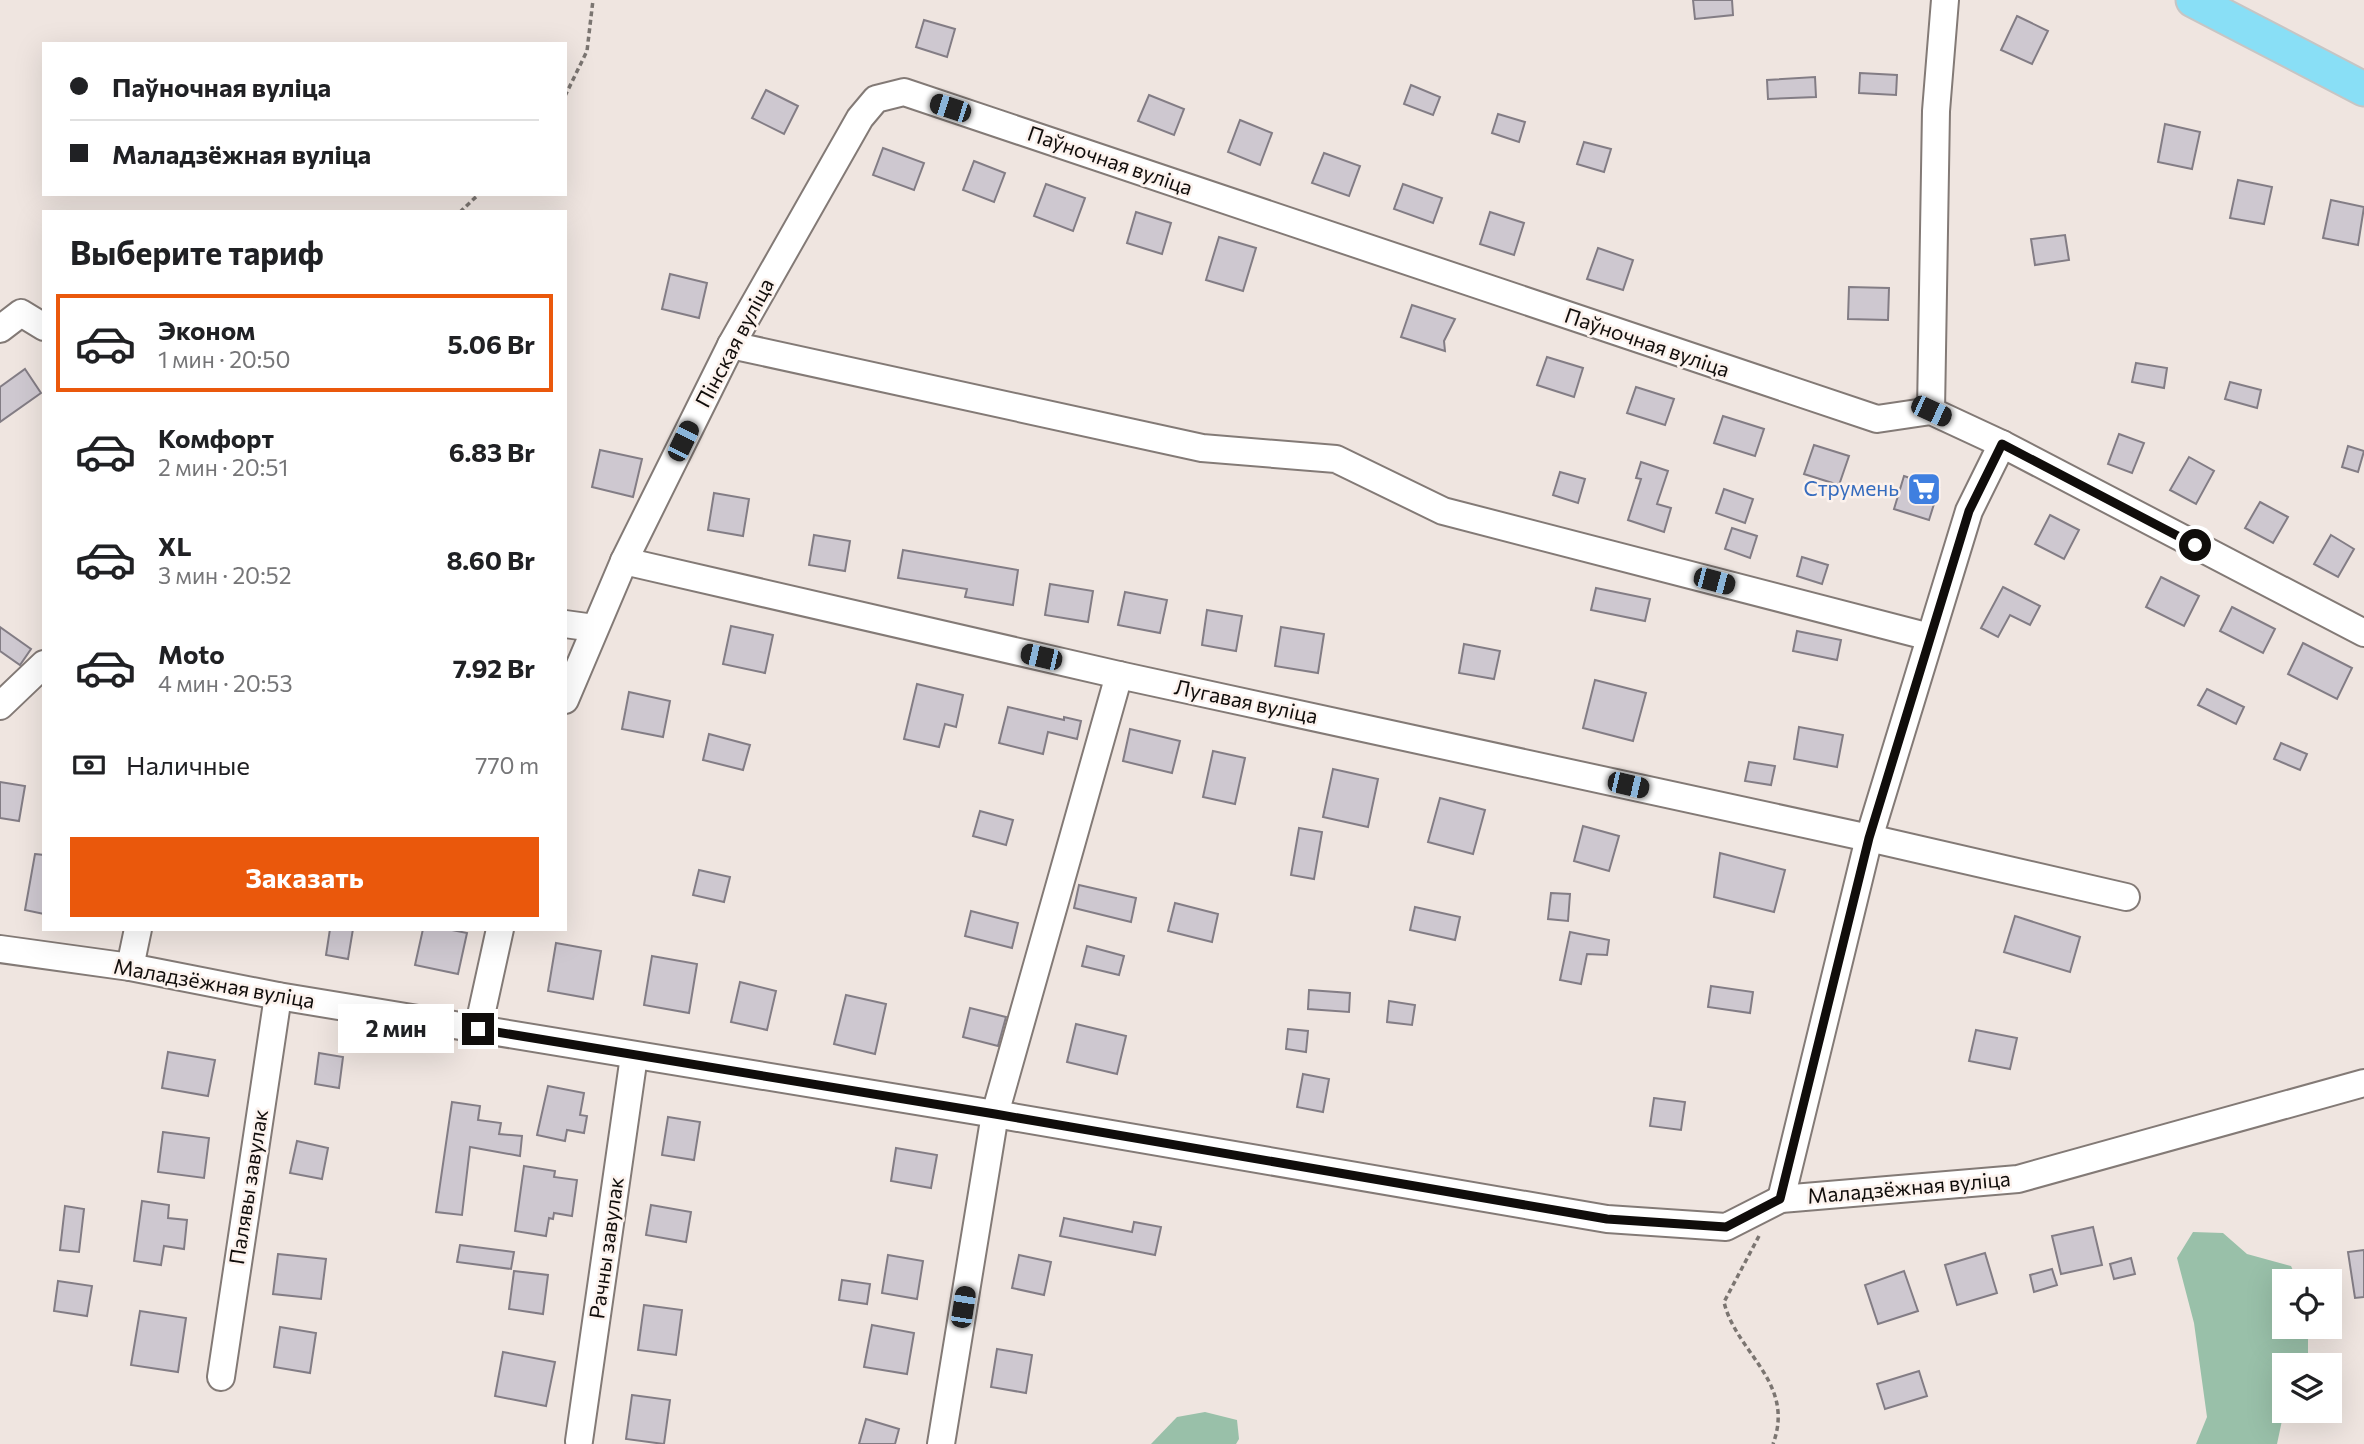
<!DOCTYPE html>
<html lang="ru">
<meta charset="utf-8">
<style>
:root{--surface:#fff;--page:#f2f2f2;--text:#202124;--muted:#757577;--line:#e0e0e0;--accent:#ea580c}
body{margin:0;font-family:Commissioner,sans-serif;background:var(--page);color:var(--text);height:100vh;display:flex;flex-direction:column;font-size:26px;white-space:nowrap}
*{box-sizing:border-box;margin:0}
p{font-size:23px;color:var(--muted)}
.icon{flex:none;width:38px;height:38px;fill:none;stroke:currentColor;stroke-width:2;stroke-linecap:round;stroke-linejoin:round}
.map{position:relative;flex:1;overflow:hidden}
.sheet{position:absolute;left:42px;top:210px;width:525px;height:721px;display:flex;flex-direction:column;background:var(--surface);border-radius:0px;box-shadow:0 7px 28px #0002}
.sheet>*{flex:none}
.banner{position:absolute;left:42px;top:42px;width:525px;height:154px;border-radius:0px;box-shadow:0 7px 28px #0002;display:grid;align-content:center;height:154px;padding:0 28px;background:var(--surface)}
.buttons{position:absolute;left:2272px;top:1269px;display:grid;gap:14px}
.buttons a{display:grid;place-items:center;width:70px;height:70px;border-radius:0px;background:var(--surface);box-shadow:0 7px 28px #0002;font-size:35px}
.end{position:absolute;width:32px;height:32px;margin:-16px;border:9px solid #100d0b;background:#fff;box-shadow:0 0 0 4px #fff}
.from{border-radius:50%}
.bubble{position:absolute;height:49px;border-radius:0px;background:var(--surface);box-shadow:0 7px 28px #0002;font-size:23px;font-weight:700;line-height:49px;text-align:center}
.car{position:absolute;width:21px;height:42px;margin:-21px -10px;border-radius:9px;box-shadow:0 0 5px 2px #0007;background:linear-gradient(#222 24%,#8ab4d8 0 40%,#222 0 76%,#8ab4d8 0 86%,#222 0)}
.banner b{display:flex;align-items:center;gap:24px;height:66px;font-size:26px}
.banner b+b{border-top:2px solid var(--line)}
.banner i{width:18px;height:18px;background:var(--text)}
ul{padding:0;list-style:none}
li{display:flex;align-items:center;gap:21px;height:98px;margin:0 14px 10px;padding:0 14px;border:4px solid transparent;border-radius:0px}
li div{flex:1}
li b{display:block;font-size:26px}
li em{font-style:normal;font-weight:700}
li.on{border-color:var(--accent)}
li>.icon{width:63px;height:63px;stroke-width:1.5}
h2{padding:0 28px;font-size:32px;line-height:84px}
.pay{display:flex;align-items:center;gap:18px;height:77px;padding:0 28px;font-size:26px}
.pay p{margin-inline-start:auto}
.cta{display:flex;gap:14px;margin-top:auto;padding:14px 28px}
.cta a{flex:1;height:80px;border-radius:0px;background:var(--accent);color:#fff;font-size:28px;font-weight:700;line-height:80px;text-align:center}
.map>svg:first-child{display:block}
.green{fill:#99c0a9}
.building{fill:#cec8d0;stroke:#837d85;stroke-width:2}
.lines{fill:none;stroke-linecap:round;stroke-linejoin:round}
.minor-casing{stroke:#837a76;stroke-width:30}
.major-casing{stroke:#c6c5c4;stroke-width:37}
.path{stroke:#7b7571;stroke-width:3.5;stroke-dasharray:5 3.5;stroke-linecap:butt}
.minor{stroke:#fff;stroke-width:26}
.major{stroke:#89dff6;stroke-width:33}
.route{stroke:#100d0b;stroke-width:9}
.labels{text-anchor:middle;stroke-width:5;stroke-linejoin:round;paint-order:stroke}
.street-label{font-size:21px;fill:#100d0b;stroke:#fcf2ed}
.shop-label{font-size:21px;fill:#366cbe;stroke:#fcf2ed;text-anchor:end}
</style>
<div class="map">
<svg width="2364" height="1444" viewBox="0 0 2364 1444">
<rect width="100%" height="100%" fill="#efe5e0"/>
<g class="green">
<polygon points="2193,1232 2223,1233 2247,1254 2291,1266 2298,1281 2284,1281 2284,1326 2308,1327 2308,1355 2303,1365 2284,1365 2284,1411 2277,1444 2196,1444 2207,1417 2194,1323 2177,1258"/>
<polygon points="1205,1412 1237,1420 1239,1439 1236,1444 1151,1444 1177,1417"/>
</g>
<g class="building">
<polygon points="1693,0 1732,0 1733,15 1695,19"/>
<polygon points="2017,16 2048,31 2032,64 2001,50"/>
<polygon points="924,20 955,29 947,57 916,47"/>
<polygon points="1860,73 1897,75 1896,95 1859,93"/>
<polygon points="1815,77 1816,97 1768,99 1767,80"/>
<polygon points="1411,85 1440,97 1433,115 1404,104"/>
<polygon points="766,90 798,106 784,134 752,118"/>
<polygon points="1149,95 1184,109 1174,135 1138,121"/>
<polygon points="1498,114 1525,122 1519,142 1492,133"/>
<polygon points="1240,120 1272,133 1260,165 1228,152"/>
<polygon points="2165,124 2200,132 2192,169 2158,162"/>
<polygon points="1584,142 1611,149 1604,172 1577,164"/>
<polygon points="883,148 924,163 914,190 873,175"/>
<polygon points="1324,153 1360,166 1349,196 1312,183"/>
<polygon points="974,161 1005,173 994,202 963,190"/>
<polygon points="2238,180 2272,187 2264,224 2230,218"/>
<polygon points="1046,184 1085,198 1073,231 1034,216"/>
<polygon points="1403,184 1442,198 1433,223 1394,209"/>
<polygon points="2331,200 2364,207 2358,245 2323,238"/>
<polygon points="1136,212 1171,223 1162,254 1127,243"/>
<polygon points="1490,212 1524,223 1514,255 1480,244"/>
<polygon points="2065,235 2069,260 2035,265 2031,239"/>
<polygon points="1219,237 1256,248 1243,291 1206,280"/>
<polygon points="1598,248 1633,260 1623,290 1587,279"/>
<polygon points="670,274 707,283 699,318 662,309"/>
<polygon points="1849,287 1889,288 1888,320 1848,319"/>
<polygon points="1412,305 1455,319 1444,341 1445,351 1401,337"/>
<polygon points="1547,357 1583,368 1574,397 1537,385"/>
<polygon points="2136,363 2167,368 2164,388 2132,382"/>
<polygon points="25,369 41,393 0,422 0,387"/>
<polygon points="2230,382 2261,390 2257,408 2225,399"/>
<polygon points="1636,387 1674,399 1665,425 1627,413"/>
<polygon points="1723,416 1764,429 1755,456 1714,443"/>
<polygon points="2119,434 2144,443 2132,473 2108,464"/>
<polygon points="1814,445 1849,456 1839,485 1804,474"/>
<polygon points="2348,446 2364,451 2358,472 2342,467"/>
<polygon points="600,450 642,459 633,497 592,487"/>
<polygon points="2189,457 2214,471 2196,504 2170,490"/>
<polygon points="1641,462 1668,471 1657,504 1671,508 1664,532 1628,520 1641,479 1636,478"/>
<polygon points="1560,472 1585,479 1578,503 1553,495"/>
<polygon points="1904,476 1939,488 1929,520 1894,509"/>
<polygon points="1724,489 1753,499 1745,523 1716,513"/>
<polygon points="714,493 749,499 743,536 708,530"/>
<polygon points="2260,502 2288,517 2273,543 2245,528"/>
<polygon points="2050,515 2079,530 2064,559 2035,544"/>
<polygon points="1732,528 1757,536 1750,558 1725,549"/>
<polygon points="814,535 850,541 845,571 809,565"/>
<polygon points="2331,535 2354,549 2338,577 2314,564"/>
<polygon points="903,550 1018,570 1013,605 965,597 967,589 898,578"/>
<polygon points="1802,557 1828,565 1822,584 1797,576"/>
<polygon points="2161,577 2199,596 2184,626 2146,607"/>
<polygon points="1050,584 1093,591 1088,622 1045,615"/>
<polygon points="2003,587 2040,606 2030,625 2010,615 1998,637 1981,628"/>
<polygon points="1596,588 1650,599 1645,621 1591,610"/>
<polygon points="1125,592 1167,600 1160,633 1118,625"/>
<polygon points="2232,607 2275,629 2263,653 2220,631"/>
<polygon points="1207,610 1242,616 1236,651 1202,645"/>
<polygon points="731,626 773,635 765,673 723,664"/>
<polygon points="0,627 31,649 20,665 0,651"/>
<polygon points="1281,627 1324,634 1318,673 1275,666"/>
<polygon points="1797,631 1841,640 1837,660 1793,651"/>
<polygon points="2303,643 2352,668 2337,699 2288,674"/>
<polygon points="1464,644 1500,651 1494,679 1459,673"/>
<polygon points="1595,680 1646,693 1633,741 1583,728"/>
<polygon points="917,684 963,695 956,727 945,724 939,747 904,739"/>
<polygon points="2207,689 2244,707 2236,724 2198,705"/>
<polygon points="629,692 670,701 663,737 622,729"/>
<polygon points="1008,707 1064,720 1064,717 1081,721 1077,739 1048,732 1043,754 999,743"/>
<polygon points="1799,727 1843,735 1837,767 1794,759"/>
<polygon points="1130,729 1180,741 1172,773 1123,761"/>
<polygon points="709,734 750,745 743,770 703,760"/>
<polygon points="2281,743 2307,754 2300,770 2274,759"/>
<polygon points="1213,751 1245,758 1235,804 1203,797"/>
<polygon points="1749,762 1775,766 1771,785 1745,781"/>
<polygon points="1333,769 1378,779 1368,827 1323,817"/>
<polygon points="0,782 25,786 19,821 0,818"/>
<polygon points="1440,798 1485,810 1473,854 1428,842"/>
<polygon points="980,811 1013,820 1006,845 973,836"/>
<polygon points="1583,826 1619,836 1609,871 1574,861"/>
<polygon points="1299,828 1322,832 1314,879 1291,875"/>
<polygon points="1720,853 1785,870 1774,912 1714,897"/>
<polygon points="35,854 44,855 44,914 25,910"/>
<polygon points="699,870 730,877 724,902 693,895"/>
<polygon points="1079,885 1136,898 1131,922 1074,908"/>
<polygon points="1551,893 1570,894 1568,921 1548,919"/>
<polygon points="1175,903 1218,914 1212,942 1168,931"/>
<polygon points="1415,907 1460,917 1455,940 1410,930"/>
<polygon points="971,911 1018,923 1012,948 965,936"/>
<polygon points="2015,916 2080,937 2070,972 2004,952"/>
<polygon points="330,929 353,929 348,959 326,955"/>
<polygon points="423,929 447,929 467,933 458,974 415,965"/>
<polygon points="1570,932 1609,940 1607,955 1587,954 1581,984 1560,980"/>
<polygon points="556,943 601,951 593,999 548,991"/>
<polygon points="1087,946 1124,956 1119,975 1082,966"/>
<polygon points="652,956 697,964 689,1013 644,1005"/>
<polygon points="740,982 776,991 767,1030 731,1022"/>
<polygon points="1711,986 1753,992 1750,1013 1708,1007"/>
<polygon points="1309,990 1350,993 1349,1012 1308,1009"/>
<polygon points="846,995 886,1004 875,1054 834,1044"/>
<polygon points="1389,1001 1415,1005 1412,1025 1387,1022"/>
<polygon points="970,1008 1006,1017 998,1046 963,1037"/>
<polygon points="1076,1024 1126,1036 1117,1074 1067,1062"/>
<polygon points="1288,1029 1308,1031 1306,1052 1286,1049"/>
<polygon points="1976,1030 2017,1038 2010,1069 1969,1061"/>
<polygon points="168,1052 215,1060 208,1096 162,1088"/>
<polygon points="319,1053 343,1057 339,1088 315,1084"/>
<polygon points="1303,1074 1329,1079 1323,1112 1297,1107"/>
<polygon points="548,1086 584,1093 580,1115 587,1116 584,1133 567,1130 565,1141 537,1135"/>
<polygon points="1654,1098 1685,1102 1681,1130 1650,1126"/>
<polygon points="452,1102 480,1106 478,1120 501,1123 499,1134 522,1136 520,1156 470,1147 462,1215 436,1212"/>
<polygon points="668,1117 700,1122 694,1160 662,1155"/>
<polygon points="163,1132 209,1138 204,1178 158,1172"/>
<polygon points="297,1141 328,1148 322,1179 290,1173"/>
<polygon points="896,1148 937,1155 931,1188 891,1181"/>
<polygon points="524,1166 555,1171 554,1177 577,1180 572,1216 554,1213 553,1219 549,1218 546,1236 515,1231"/>
<polygon points="142,1201 169,1205 168,1218 187,1220 184,1249 164,1246 161,1265 134,1261"/>
<polygon points="651,1205 691,1212 686,1242 646,1235"/>
<polygon points="65,1206 84,1209 79,1252 60,1250"/>
<polygon points="1064,1218 1132,1232 1134,1222 1161,1227 1155,1255 1060,1236"/>
<polygon points="2093,1227 2102,1265 2061,1274 2052,1236"/>
<polygon points="460,1245 514,1252 511,1269 457,1262"/>
<polygon points="2364,1250 2364,1297 2355,1298 2348,1252"/>
<polygon points="1985,1253 1997,1293 1957,1305 1945,1265"/>
<polygon points="278,1254 326,1259 321,1299 273,1294"/>
<polygon points="888,1255 923,1261 917,1299 882,1293"/>
<polygon points="1019,1255 1051,1262 1044,1295 1012,1288"/>
<polygon points="2131,1258 2135,1274 2114,1279 2110,1264"/>
<polygon points="2052,1269 2057,1285 2034,1292 2030,1275"/>
<polygon points="514,1271 548,1275 543,1314 509,1309"/>
<polygon points="1904,1271 1918,1311 1878,1324 1865,1285"/>
<polygon points="842,1280 870,1284 867,1304 839,1300"/>
<polygon points="58,1281 92,1286 87,1316 54,1311"/>
<polygon points="644,1305 682,1310 676,1355 638,1350"/>
<polygon points="140,1311 186,1318 178,1372 131,1365"/>
<polygon points="872,1325 914,1333 907,1374 864,1367"/>
<polygon points="280,1327 316,1333 310,1373 274,1367"/>
<polygon points="997,1349 1032,1355 1026,1393 991,1387"/>
<polygon points="503,1352 555,1362 546,1406 495,1396"/>
<polygon points="1919,1371 1927,1396 1885,1409 1877,1384"/>
<polygon points="632,1395 670,1400 664,1444 626,1439"/>
<polygon points="866,1419 899,1429 895,1444 859,1444"/>
</g>
<g class="lines">
<g class="minor-casing">
<g id="minor">
<polyline points="0,329 21,313 44,327"/>
<polyline points="731,345 1202,448 1336,459 1443,511 1930,637"/>
<polyline points="1931,411 1936,111 1945,0"/>
<polyline points="624,561 1119,675 1869,838 2126,897"/>
<polyline points="565,624 594,628"/>
<polyline points="565,700 624,561 731,345 860,118 876,99 904,92 1877,419 1931,411 2002,444 2364,633"/>
<polyline points="0,706 44,664"/>
<polyline points="0,949 130,967 278,996 995,1114 1607,1219 1726,1227 1781,1199 2018,1179 2364,1083"/>
<polyline points="130,967 138,929"/>
<polyline points="478,1029 500,929"/>
<polyline points="1781,1199 1869,838 1969,511 2002,444"/>
<polyline points="221,1377 278,996"/>
<polyline points="579,1441 634,1056"/>
<polyline points="941,1444 995,1114 1119,675"/>
</g>
</g>
<g class="major-casing">
<polyline id="major" points="2193,0 2364,89"/>
</g>
<g class="path">
<polyline points="565,96 587,51 593,0"/>
<polyline points="460,212 479,194"/>
<path d="M1759,1236l-35,66c12,51 72,80 49,142"/>
</g>
<use href="#minor" class="minor"/>
<use href="#major" class="major"/>
</g>
<g class="lines">
<polyline class="route" points="478,1029 995,1114 1607,1219 1726,1227 1780,1199 1869,838 1969,511 2002,444 2195,545"/>
</g>
<defs>
<g id="supermarket-square" transform="scale(1.75)"><rect x="-9" y="-9" width="18" height="18" rx="4" fill="#3f7fe0" stroke="#fcf2ed"/><path d="M-6-5.5h2.5l.6 2H6L4.5 2H-2.5L-4.4-4H-6ZM-1.5 3.2a1.3 1.3 0 1 0 .1 0ZM3 3.2a1.3 1.3 0 1 0 .1 0Z" fill="#fff"/></g>
</defs>
<g fill-rule="evenodd">
<use href="#supermarket-square" x="1924" y="489"/>
</g>
<g class="labels">
<g class="street-label">
<text transform="translate(1110 161) rotate(19)" y="7">Паўночная вуліца</text>
<text transform="translate(735 343) rotate(-62)" y="7">Пінская вуліца</text>
<text transform="translate(1647 343) rotate(19)" y="7">Паўночная вуліца</text>
<text transform="translate(1246 702) rotate(12)" y="7">Лугавая вуліца</text>
<text transform="translate(214 984) rotate(10)" y="7">Маладзёжная вуліца</text>
<text transform="translate(249 1187) rotate(-81)" y="7">Палявы завулак</text>
<text transform="translate(1909 1188) rotate(-5)" y="7">Маладзёжная вуліца</text>
<text transform="translate(607 1248) rotate(-82)" y="7">Рачны завулак</text>
</g>
<g class="shop-label">
<text x="1899" y="496">Струмень</text>
</g>
</g>
</svg>
<div class="buttons">
<a><svg class="icon" aria-label="locate" viewBox="0 0 24 24"><circle cx="12" cy="12" r="6"/><path d="M12 2v4M12 18v4M2 12h4M18 12h4"/></svg></a>
<a><svg class="icon" aria-label="layers" viewBox="0 0 24 24"><path d="M12 4l9 5-9 5-9-5zM3 14l9 5 9-5"/></svg></a>
</div>
<i class="end from" style="left:2195px;top:545px"></i>
<i class="end" style="left:478px;top:1029px"></i>
<div class="bubble" style="left:338px;top:1004px;width:116px">2 мин</div>
<i class="car" style="left:950px;top:108px;rotate:288deg"></i>
<i class="car" style="left:1931px;top:411px;rotate:115deg"></i>
<i class="car" style="left:683px;top:441px;rotate:26deg"></i>
<i class="car" style="left:1714px;top:581px;rotate:105deg"></i>
<i class="car" style="left:1041px;top:657px;rotate:283deg"></i>
<i class="car" style="left:1628px;top:785px;rotate:103deg"></i>
<i class="car" style="left:963px;top:1307px;rotate:9deg"></i>
<div class="banner">
<b><i class="from"></i>Паўночная вуліца</b>
<b><i></i>Маладзёжная вуліца</b>
</div>
<section class="sheet">
<h2>Выберите тариф</h2>
<ul>
<li class="on"><svg class="icon" aria-label="car" viewBox="0 0 24 24"><path d="M5 17H2v-5l4-1 3-4h7l3 4 3 1v5h-3M9 17h6M6 11h13"/><circle cx="7" cy="17" r="2"/><circle cx="17" cy="17" r="2"/></svg><div><b>Эконом</b><p>1 мин · 20:50</p></div><em>5.06 Br</em></li>
<li><svg class="icon" aria-label="car" viewBox="0 0 24 24"><path d="M5 17H2v-5l4-1 3-4h7l3 4 3 1v5h-3M9 17h6M6 11h13"/><circle cx="7" cy="17" r="2"/><circle cx="17" cy="17" r="2"/></svg><div><b>Комфорт</b><p>2 мин · 20:51</p></div><em>6.83 Br</em></li>
<li><svg class="icon" aria-label="car" viewBox="0 0 24 24"><path d="M5 17H2v-5l4-1 3-4h7l3 4 3 1v5h-3M9 17h6M6 11h13"/><circle cx="7" cy="17" r="2"/><circle cx="17" cy="17" r="2"/></svg><div><b>XL</b><p>3 мин · 20:52</p></div><em>8.60 Br</em></li>
<li><svg class="icon" aria-label="car" viewBox="0 0 24 24"><path d="M5 17H2v-5l4-1 3-4h7l3 4 3 1v5h-3M9 17h6M6 11h13"/><circle cx="7" cy="17" r="2"/><circle cx="17" cy="17" r="2"/></svg><div><b>Moto</b><p>4 мин · 20:53</p></div><em>7.92 Br</em></li>
</ul>
<div class="pay"><svg class="icon" aria-label="cash" viewBox="0 0 24 24"><path d="M3 7h18v10H3z"/><circle cx="12" cy="12" r="2"/></svg>Наличные<p>770 m</p></div>
<div class="cta"><a>Заказать</a></div>
</section>
</div>
